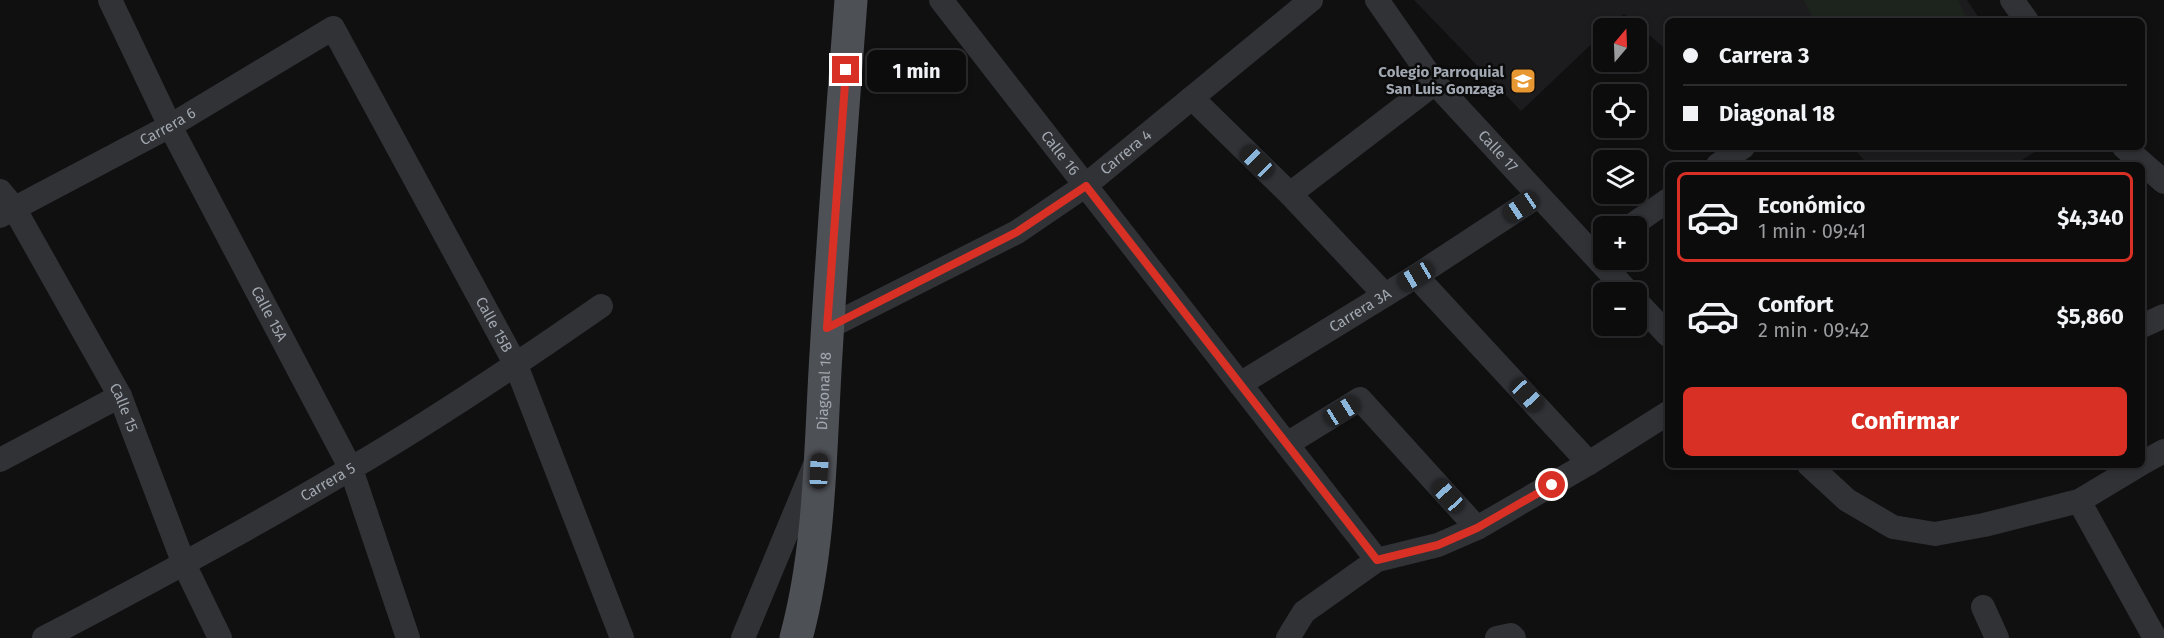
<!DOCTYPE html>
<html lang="es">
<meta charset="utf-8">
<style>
:root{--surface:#0c0c0d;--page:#151516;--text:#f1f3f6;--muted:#9a9b9d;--line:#2c2c2e;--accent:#d93025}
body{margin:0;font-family:"Fira Sans",sans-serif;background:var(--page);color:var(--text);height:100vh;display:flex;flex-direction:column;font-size:22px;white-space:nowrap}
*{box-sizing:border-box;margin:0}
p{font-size:20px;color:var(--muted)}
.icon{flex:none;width:33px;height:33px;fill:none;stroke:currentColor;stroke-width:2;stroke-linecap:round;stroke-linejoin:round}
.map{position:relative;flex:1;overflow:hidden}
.sheet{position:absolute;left:1665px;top:162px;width:480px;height:306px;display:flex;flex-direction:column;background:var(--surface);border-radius:9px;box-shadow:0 3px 9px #0003,0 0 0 2px var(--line)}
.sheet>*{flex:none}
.banner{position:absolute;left:1665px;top:18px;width:480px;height:132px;border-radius:9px;box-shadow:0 3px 9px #0003,0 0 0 2px var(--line);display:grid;align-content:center;height:132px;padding:0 18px;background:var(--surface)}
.needle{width:39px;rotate:19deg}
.buttons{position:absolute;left:1593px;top:18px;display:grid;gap:12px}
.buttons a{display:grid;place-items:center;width:54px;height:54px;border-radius:9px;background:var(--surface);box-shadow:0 3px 9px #0003,0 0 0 2px var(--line);font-size:30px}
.end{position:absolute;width:27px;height:27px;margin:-14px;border:8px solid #d93025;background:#fff;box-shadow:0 0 0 3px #fff}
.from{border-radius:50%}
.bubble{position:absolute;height:42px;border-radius:9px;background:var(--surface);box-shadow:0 3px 9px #0003,0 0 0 2px var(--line);font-size:20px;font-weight:700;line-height:42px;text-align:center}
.car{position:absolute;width:18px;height:36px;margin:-18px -9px;border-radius:8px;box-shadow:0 0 4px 2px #0007;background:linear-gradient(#222 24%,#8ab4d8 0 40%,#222 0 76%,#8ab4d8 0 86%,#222 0)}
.banner b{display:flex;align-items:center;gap:21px;height:57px;font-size:22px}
.banner b+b{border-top:2px solid var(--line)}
.banner i{width:15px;height:15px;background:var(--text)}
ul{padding:10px 0 0;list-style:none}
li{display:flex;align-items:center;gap:18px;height:90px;margin:0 12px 9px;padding:0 6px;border:3px solid transparent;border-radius:9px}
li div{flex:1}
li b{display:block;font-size:22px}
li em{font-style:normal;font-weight:700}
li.current{border-color:var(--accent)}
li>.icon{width:54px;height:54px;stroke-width:1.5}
.cta{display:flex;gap:12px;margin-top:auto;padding:12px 18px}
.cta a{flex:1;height:69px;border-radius:9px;background:var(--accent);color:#fff;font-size:24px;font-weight:700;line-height:69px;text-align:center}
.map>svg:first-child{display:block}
.built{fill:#1c1c1e}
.green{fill:#1d241d}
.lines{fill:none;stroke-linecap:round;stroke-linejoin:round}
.minor{stroke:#313236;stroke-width:24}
.primary{stroke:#4d5055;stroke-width:33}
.route{stroke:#d93025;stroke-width:8}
.labels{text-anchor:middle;stroke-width:5;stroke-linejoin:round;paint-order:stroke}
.poi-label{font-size:15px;font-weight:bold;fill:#a2a8b1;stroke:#0b0b0c;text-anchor:end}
.street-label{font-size:15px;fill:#a2a8b1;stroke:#0b0b0c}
</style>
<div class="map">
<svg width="2164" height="638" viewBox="0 0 2164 638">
<rect width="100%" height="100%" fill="#101011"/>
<g class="built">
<polygon points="1414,0 1967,0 1981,21 1668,21 1668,51 1624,14 1608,28 1604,28 1603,33 1521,111"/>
<polygon points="1853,147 2043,147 2014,165 1868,165"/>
</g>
<polygon class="green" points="1804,0 1958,0 1968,21 1814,21"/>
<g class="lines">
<g class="minor">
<path id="s1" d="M110,0l60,126 181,343 57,169"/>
<path id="s2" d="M941,0l436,560"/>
<path id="s3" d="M1377,0l58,83 193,209"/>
<polyline points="2012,0 2027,21"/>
<polyline points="1192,98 1290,194 1385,295"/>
<polyline points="2124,147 2164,182"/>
<polyline points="1718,165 1743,147"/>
<path id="s4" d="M0,191l14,17 106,188 64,168 36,74"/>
<polyline points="1290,194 1435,83"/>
<path id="s5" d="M0,216l170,-90 163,-98 183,337 106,273"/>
<polyline points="1631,226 1668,200"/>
<polyline points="1416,276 1589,463"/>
<polyline points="1636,301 1668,335"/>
<polyline points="2142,326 2164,316"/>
<path id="s6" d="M827,328l190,-96 69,-47 225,-185"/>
<path id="s7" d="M1240,384l176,-108 122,-80"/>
<polyline points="1287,444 1360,399 1477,528"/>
<polyline points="0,460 120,396"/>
<polyline points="2142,463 2164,451"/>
<polyline points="1809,465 1847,500 1893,527 1935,534 1984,525 2079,501 2139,465"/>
<polyline points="2079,501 2155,638"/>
<polyline points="1983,607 1997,638"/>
<path id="s8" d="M44,638c103,-54 206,-109 306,-169 86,-50 169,-106 251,-163"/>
<polyline points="743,638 814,467"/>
<polyline points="1288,638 1304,612 1377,560 1438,545 1477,528 1589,463 1668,413"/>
<polyline points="1497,638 1511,635 1514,638"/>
</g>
<path class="primary" id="s9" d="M796,638c25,-92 24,-190 30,-284 7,-118 16,-236 25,-354"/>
</g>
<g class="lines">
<polyline class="route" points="846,70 827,328 1017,232 1086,186 1377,560 1438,545 1477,528 1552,485"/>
</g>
<defs>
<g id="school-square" transform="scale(1.35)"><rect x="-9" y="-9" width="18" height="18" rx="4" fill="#e79832" stroke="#0b0b0c"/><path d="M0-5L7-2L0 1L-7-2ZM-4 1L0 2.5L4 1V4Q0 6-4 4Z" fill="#fff"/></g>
</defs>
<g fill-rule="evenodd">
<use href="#school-square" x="1523" y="81"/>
</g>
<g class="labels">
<g class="poi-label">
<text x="1504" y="77">Colegio Parroquial<tspan x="1504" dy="17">San Luis Gonzaga</tspan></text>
</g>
<g class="street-label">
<text dy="5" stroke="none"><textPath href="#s5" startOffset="190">Carrera 6</textPath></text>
<text dy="5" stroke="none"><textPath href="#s3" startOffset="194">Calle 17</textPath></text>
<text dy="5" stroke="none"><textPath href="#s2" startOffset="194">Calle 16</textPath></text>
<text dy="5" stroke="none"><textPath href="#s6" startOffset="348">Carrera 4</textPath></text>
<text dy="5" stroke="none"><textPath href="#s7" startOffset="141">Carrera 3A</textPath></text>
<text dy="5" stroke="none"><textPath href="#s1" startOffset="352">Calle 15A</textPath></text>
<text dy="5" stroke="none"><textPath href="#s5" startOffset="720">Calle 15B</textPath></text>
<text dy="5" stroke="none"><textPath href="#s9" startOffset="249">Diagonal 18</textPath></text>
<text dy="5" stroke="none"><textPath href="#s4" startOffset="250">Calle 15</textPath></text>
<text dy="5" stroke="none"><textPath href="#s8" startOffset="324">Carrera 5</textPath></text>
</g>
</g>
</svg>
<div class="buttons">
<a><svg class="needle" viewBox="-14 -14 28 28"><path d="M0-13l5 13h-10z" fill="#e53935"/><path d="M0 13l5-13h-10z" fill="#9a9b9d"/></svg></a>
<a><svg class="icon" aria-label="locate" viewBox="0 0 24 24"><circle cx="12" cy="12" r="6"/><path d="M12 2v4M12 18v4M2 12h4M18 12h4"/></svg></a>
<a><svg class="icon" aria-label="layers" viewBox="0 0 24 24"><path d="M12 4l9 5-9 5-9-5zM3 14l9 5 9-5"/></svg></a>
<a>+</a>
<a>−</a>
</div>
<i class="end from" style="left:1552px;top:485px"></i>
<i class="end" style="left:846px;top:70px"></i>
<div class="bubble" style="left:867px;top:50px;width:99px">1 min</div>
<i class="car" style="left:1257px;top:162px;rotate:315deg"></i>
<i class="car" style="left:1521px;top:207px;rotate:236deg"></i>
<i class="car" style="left:1416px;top:276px;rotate:240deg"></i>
<i class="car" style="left:1527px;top:395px;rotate:137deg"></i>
<i class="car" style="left:1342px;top:411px;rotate:58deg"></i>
<i class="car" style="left:819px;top:471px;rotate:3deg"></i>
<i class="car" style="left:1448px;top:496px;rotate:318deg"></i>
<div class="banner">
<b><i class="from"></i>Carrera 3</b>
<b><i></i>Diagonal 18</b>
</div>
<section class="sheet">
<ul>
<li class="current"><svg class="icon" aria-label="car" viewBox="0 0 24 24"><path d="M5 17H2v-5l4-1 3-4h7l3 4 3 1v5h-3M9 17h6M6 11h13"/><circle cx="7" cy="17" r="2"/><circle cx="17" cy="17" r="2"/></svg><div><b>Económico</b><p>1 min · 09:41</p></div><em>$4,340</em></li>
<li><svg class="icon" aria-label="car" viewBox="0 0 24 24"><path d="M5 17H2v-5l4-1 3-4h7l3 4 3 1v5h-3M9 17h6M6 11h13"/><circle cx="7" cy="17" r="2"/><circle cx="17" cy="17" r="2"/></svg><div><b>Confort</b><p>2 min · 09:42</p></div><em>$5,860</em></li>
</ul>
<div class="cta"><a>Confirmar</a></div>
</section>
</div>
